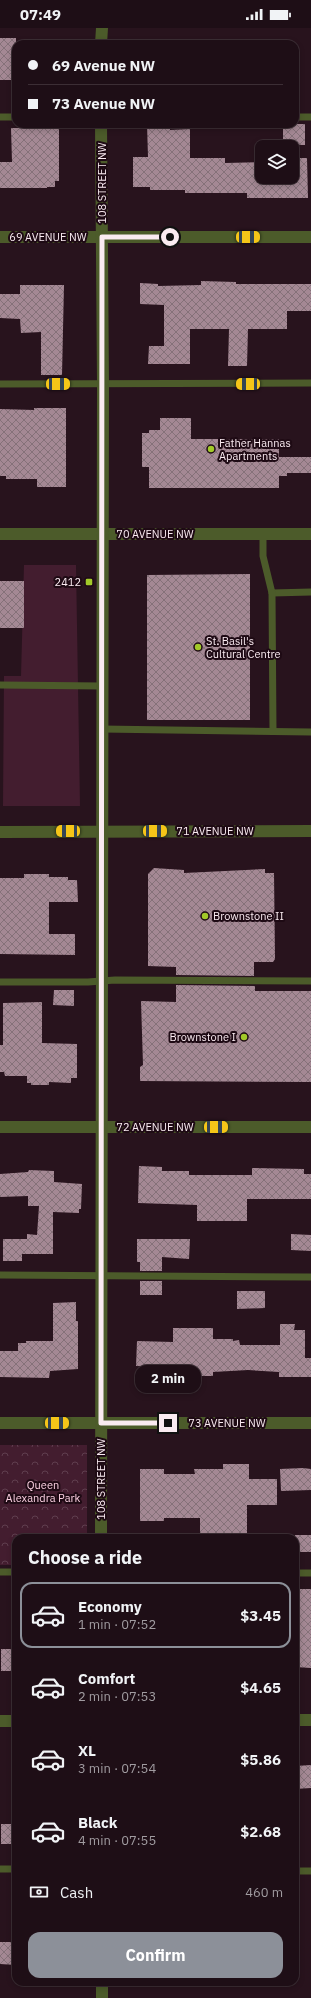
<!DOCTYPE html>
<meta charset="utf-8">
<style>
:root{--surface:#1e0e16;--page:#2b1c23;--text:#f1f3f6;--muted:#a19ca1;--line:#3c2e35;--accent:#8c9099}
body{margin:0;font-family:"IBM Plex Sans",sans-serif;background:var(--page);color:var(--text);height:100vh;display:flex;flex-direction:column;font-size:15px;white-space:nowrap}
*{box-sizing:border-box;margin:0}
p{font-size:13px;color:var(--muted)}
.icon{flex:none;width:22px;height:22px;fill:none;stroke:currentColor;stroke-width:2;stroke-linecap:round;stroke-linejoin:round}
.map{position:relative;flex:1;overflow:hidden}
.drawer{position:absolute;left:12px;top:1506px;width:287px;height:452px;display:flex;flex-direction:column;background:var(--surface);border-radius:12px;box-shadow:0 2px 6px #0003,0 0 0 1px var(--line)}
.drawer>*{flex:none}
.top-card{position:absolute;left:12px;top:12px;width:287px;height:88px;border-radius:12px;box-shadow:0 2px 6px #0003,0 0 0 1px var(--line);display:grid;align-content:center;height:88px;padding:0 16px;background:var(--surface)}
.tools{position:absolute;left:255px;top:112px;display:grid;gap:8px}
.tools a{display:grid;place-items:center;width:44px;height:44px;border-radius:8px;background:var(--surface);box-shadow:0 2px 6px #0003,0 0 0 1px var(--line);font-size:20px}
.end{position:absolute;width:18px;height:18px;margin:-9px;border:5px solid #faebf1;background:#111;box-shadow:0 0 0 2px #111}
.from{border-radius:50%}
.bubble{position:absolute;height:28px;border-radius:12px;background:var(--surface);box-shadow:0 2px 6px #0003,0 0 0 1px var(--line);font-size:13px;font-weight:800;line-height:28px;text-align:center}
.car{position:absolute;width:12px;height:24px;margin:-12px -6px;border-radius:5px;box-shadow:0 0 3px 1px #0007;background:linear-gradient(#f5c518 24%,#345 0 40%,#f5c518 0 76%,#345 0 86%,#f5c518 0)}
.top-card b{display:flex;align-items:center;gap:14px;height:38px;font-size:15px}
.top-card b+b{border-top:1px solid var(--line)}
.top-card i{width:10px;height:10px;background:var(--text)}
ul{padding:0;list-style:none}
li{display:flex;align-items:center;gap:12px;height:66px;margin:0 8px 6px;padding:0 8px;border:2px solid transparent;border-radius:12px}
li div{flex:1}
li b{display:block;font-size:15px}
li em{font-style:normal;font-weight:800}
li.on{border-color:var(--accent)}
li>.icon{width:36px;height:36px;stroke-width:1.5}
h2{padding:0 16px;font-size:18px;line-height:48px}
.pay{display:flex;align-items:center;gap:10px;height:44px;padding:0 16px;font-size:15px}
.pay p{margin-inline-start:auto}
.action{display:flex;gap:8px;margin-top:auto;padding:8px 16px}
.action a{flex:1;height:46px;border-radius:12px;background:var(--accent);color:#fff;font-size:16px;font-weight:800;line-height:46px;text-align:center}
.status{display:flex;justify-content:space-between;align-items:center;height:28px;padding:0 20px;background:var(--surface);direction:ltr}
.status svg{height:11px;fill:currentColor}
.map>svg:first-child{display:block}
.grass{fill:#431d2f}
.park{fill:url(#park-crowns)}
.building{fill:url(#building-cross-hatch)}
.lines{fill:none;stroke-linecap:round;stroke-linejoin:round}
.lane{stroke:#4c5b2a;stroke-width:7}
.street{stroke:#4c5b2a;stroke-width:12}
.route{stroke:#faebf1;stroke-width:5}
.poi-dot{fill:#a2c929;stroke:#1e0a14;stroke-width:1.5}
.labels{text-anchor:middle;stroke-width:4;stroke-linejoin:round;paint-order:stroke}
.street-label{font-size:11px;fill:#faebf1;stroke:#1e0a14}
.poi-label{font-size:11px;fill:#faebf1;stroke:#1e0a14;text-anchor:start}
.park-label{font-size:11px;fill:#fbd0e1;stroke:#1e0a14}
</style>
<div class="status"><b>07:49</b><svg viewBox="0 0 49 12"><path d="M0 12V9h3v3zM5 12V6h3v6zM10 12V3h3v9zM15 12V0h3v12zM26 1h20v11H26zM47 4h2v5h-2z"/></svg></div>
<div class="map">
<svg width="311" height="1970" viewBox="0 0 311 1970">
<defs>
<pattern id="park-crowns" width="20" height="18" patternUnits="userSpaceOnUse"><rect width="20" height="18" fill="#431d2f"/><path d="M2 6a3 3 0 1 1 6 0M12 15a3 3 0 1 1 6 0" fill="none" stroke="#5f3e4e"/></pattern>
<pattern id="building-cross-hatch" width="8" height="8" patternUnits="userSpaceOnUse"><rect width="8" height="8" fill="#a48894"/><path d="M0 0l8 8M0 8l8-8" fill="none" stroke="#857179"/></pattern>
</defs>
<rect width="100%" height="100%" fill="#28131d"/>
<polygon class="grass" points="24,537 76,537 80,778 3,778 4,648 21,648"/>
<polygon class="park" points="0,1417 87,1417 87,1510 16,1510 16,1537 0,1537"/>
<g class="building">
<rect x="0" y="10" width="16" height="42"/>
<polygon points="32,96 59,96 59,153 55,153 55,159 47,159 47,160 0,160 0,134 12,134 11,100 32,100"/>
<polygon points="147,96 170,96 170,102 190,101 190,130 225,130 225,135 262,134 262,149 292,149 292,130 307,130 308,170 247,170 247,165 185,165 185,162 150,162 150,159 133,159 133,129 148,129"/>
<rect x="283" y="96" width="22" height="21"/>
<polygon points="201,253 236,254 236,256 311,256 311,283 287,283 287,301 248,301 247,338 228,338 229,301 190,301 190,336 148,336 149,318 164,318 164,277 140,276 140,255 158,256 158,258 201,257"/>
<polygon points="20,257 64,257 62,347 41,347 41,304 21,305 20,291 0,290 0,266 20,266"/>
<polygon points="34,380 66,380 66,459 37,459 37,451 6,451 6,448 0,448 0,381 34,382"/>
<polygon points="160,390 191,390 191,411 279,411 279,429 311,429 311,445 287,445 287,448 279,448 279,460 149,460 149,439 142,439 142,405 149,405 149,402 160,402"/>
<polygon points="250,546 250,692 147,692 147,547"/>
<rect x="0" y="553" width="24" height="47"/>
<polygon points="154,840 184,842 184,845 265,841 265,845 274,845 275,931 273,934 254,934 254,948 176,947 176,939 148,938 148,846"/>
<polygon points="24,846 49,846 49,849 68,849 68,852 77,852 78,874 49,874 49,906 75,906 75,927 0,926 0,850 24,850"/>
<polygon points="176,957 255,958 255,963 311,963 311,1054 140,1053 140,1039 143,1037 141,973 176,974"/>
<polygon points="54,962 74,962 74,978 53,977"/>
<polygon points="42,974 42,1015 77,1016 77,1050 71,1050 71,1055 49,1054 49,1057 31,1057 31,1055 27,1055 27,1048 5,1048 4,1044 0,1044 0,1017 3,1017 3,975"/>
<polygon points="139,1138 162,1139 162,1143 189,1143 189,1147 252,1147 252,1140 304,1141 304,1146 311,1146 311,1171 247,1171 247,1193 197,1193 197,1177 138,1175"/>
<polygon points="29,1142 54,1143 54,1154 82,1156 81,1181 79,1181 79,1185 53,1184 53,1226 22,1226 22,1233 3,1233 3,1211 27,1211 27,1206 37,1207 39,1178 28,1178 28,1168 0,1169 0,1146 28,1144"/>
<polygon points="291,1206 311,1207 311,1223 291,1222"/>
<polygon points="137,1211 190,1211 189,1231 162,1229 162,1243 140,1243 140,1234 137,1234"/>
<rect x="140" y="1253" width="22" height="14"/>
<polygon points="237,1263 265,1263 265,1280 237,1281"/>
<polygon points="76,1274 76,1293 78,1293 78,1341 50,1343 49,1350 0,1349 0,1323 18,1323 18,1315 26,1315 26,1313 53,1313 53,1275"/>
<polygon points="280,1296 295,1296 294,1302 305,1302 305,1330 311,1330 311,1349 279,1349 279,1344 248,1342 213,1344 213,1348 173,1348 173,1339 136,1338 137,1313 173,1314 173,1300 213,1300 213,1311 233,1311 233,1313 239,1312 240,1317 280,1317"/>
<polygon points="223,1436 249,1436 249,1451 277,1451 277,1477 247,1477 247,1510 200,1510 200,1490 164,1490 164,1493 140,1493 140,1441 164,1441 164,1446 195,1446 194,1441 223,1441"/>
<polygon points="303,1440 311,1441 311,1462 281,1463 280,1441"/>
<rect x="295" y="1507" width="16" height="17"/>
<polygon points="295,1561 311,1561 311,1640 295,1639"/>
<rect x="1" y="1621" width="15" height="22"/>
<polygon points="311,1737 311,1760 295,1761 295,1738"/>
<polygon points="1,1796 15,1796 16,1816 1,1816"/>
<polygon points="0,1914 16,1914 16,1937 0,1936"/>
</g>
<g class="lines">
<g class="lane">
<polyline points="0,89 16,89"/>
<polyline points="295,89 311,89"/>
<polyline points="0,356 311,355"/>
<polyline points="263,506 263,528 272,565 311,564"/>
<polyline points="272,565 273,703"/>
<polyline points="0,657 102,658"/>
<polyline points="102,701 311,704"/>
<polyline points="0,954 88,954 115,952 311,953"/>
<polyline points="0,1247 311,1249"/>
<polyline points="0,1544 16,1544"/>
<polyline points="295,1545 311,1545"/>
<polyline points="0,1841 16,1841"/>
<polyline points="295,1843 311,1843"/>
</g>
<g class="street">
<polyline points="101,16 102,0"/>
<polyline points="0,209 311,209"/>
<polyline points="0,506 311,506"/>
<polyline points="0,804 311,803"/>
<polyline points="0,1099 311,1099"/>
<polyline points="0,1395 311,1395"/>
<polyline points="101,1510 103,356 101,96"/>
<polyline points="295,1692 311,1692"/>
<polyline points="0,1693 16,1693"/>
<polyline points="102,1954 102,1970"/>
</g>
</g>
<g class="lines">
<polyline class="route" points="168,1395 101,1395 102,209 170,209"/>
</g>
<g class="poi-dot">
<circle cx="211" cy="421" r="4"/>
<rect x="85" y="550" width="8" height="8" rx="2"/>
<circle cx="198" cy="619" r="4"/>
<circle cx="205" cy="888" r="4"/>
<circle cx="244" cy="1009" r="4"/>
</g>
<g class="labels">
<g class="street-label">
<text transform="translate(102 155) rotate(-90)" y="4">108 STREET NW</text>
<text x="48" y="213">69 AVENUE NW</text>
<text x="155" y="510">70 AVENUE NW</text>
<text x="215" y="807">71 AVENUE NW</text>
<text x="155" y="1103">72 AVENUE NW</text>
<text x="227" y="1399">73 AVENUE NW</text>
<text transform="translate(101 1451) rotate(-90)" y="4">108 STREET NW</text>
</g>
<g class="poi-label">
<text x="219" y="419">Father Hannas<tspan x="219" dy="13">Apartments</tspan></text>
<text x="81" y="558" text-anchor="end">2412</text>
<text x="206" y="617">St. Basil's<tspan x="206" dy="13">Cultural Centre</tspan></text>
<text x="213" y="892">Brownstone II</text>
<text x="236" y="1013" text-anchor="end">Brownstone I</text>
</g>
<g class="park-label">
<text x="43" y="1461">Queen<tspan x="43" dy="13">Alexandra Park</tspan></text>
</g>
</g>
</svg>
<div class="tools">
<a><svg class="icon" aria-label="layers" viewBox="0 0 24 24"><path d="M12 4l9 5-9 5-9-5zM3 14l9 5 9-5"/></svg></a>
</div>
<i class="end from" style="left:170px;top:209px"></i>
<i class="end" style="left:168px;top:1395px"></i>
<div class="bubble" style="left:135px;top:1337px;width:66px">2 min</div>
<i class="car" style="left:248px;top:209px;rotate:90deg"></i>
<i class="car" style="left:58px;top:356px;rotate:90deg"></i>
<i class="car" style="left:248px;top:356px;rotate:270deg"></i>
<i class="car" style="left:68px;top:803px;rotate:270deg"></i>
<i class="car" style="left:155px;top:803px;rotate:90deg"></i>
<i class="car" style="left:216px;top:1099px;rotate:90deg"></i>
<i class="car" style="left:57px;top:1395px;rotate:90deg"></i>
<div class="top-card">
<b><i class="from"></i>69 Avenue NW</b>
<b><i></i>73 Avenue NW</b>
</div>
<section class="drawer">
<h2>Choose a ride</h2>
<ul>
<li class="on"><svg class="icon" aria-label="car" viewBox="0 0 24 24"><path d="M5 17H2v-5l4-1 3-4h7l3 4 3 1v5h-3M9 17h6M6 11h13"/><circle cx="7" cy="17" r="2"/><circle cx="17" cy="17" r="2"/></svg><div><b>Economy</b><p>1 min · 07:52</p></div><em>$3.45</em></li>
<li><svg class="icon" aria-label="car" viewBox="0 0 24 24"><path d="M5 17H2v-5l4-1 3-4h7l3 4 3 1v5h-3M9 17h6M6 11h13"/><circle cx="7" cy="17" r="2"/><circle cx="17" cy="17" r="2"/></svg><div><b>Comfort</b><p>2 min · 07:53</p></div><em>$4.65</em></li>
<li><svg class="icon" aria-label="car" viewBox="0 0 24 24"><path d="M5 17H2v-5l4-1 3-4h7l3 4 3 1v5h-3M9 17h6M6 11h13"/><circle cx="7" cy="17" r="2"/><circle cx="17" cy="17" r="2"/></svg><div><b>XL</b><p>3 min · 07:54</p></div><em>$5.86</em></li>
<li><svg class="icon" aria-label="car" viewBox="0 0 24 24"><path d="M5 17H2v-5l4-1 3-4h7l3 4 3 1v5h-3M9 17h6M6 11h13"/><circle cx="7" cy="17" r="2"/><circle cx="17" cy="17" r="2"/></svg><div><b>Black</b><p>4 min · 07:55</p></div><em>$2.68</em></li>
</ul>
<div class="pay"><svg class="icon" aria-label="cash" viewBox="0 0 24 24"><path d="M3 7h18v10H3z"/><circle cx="12" cy="12" r="2"/></svg>Cash<p>460 m</p></div>
<div class="action"><a>Confirm</a></div>
</section>
</div>
